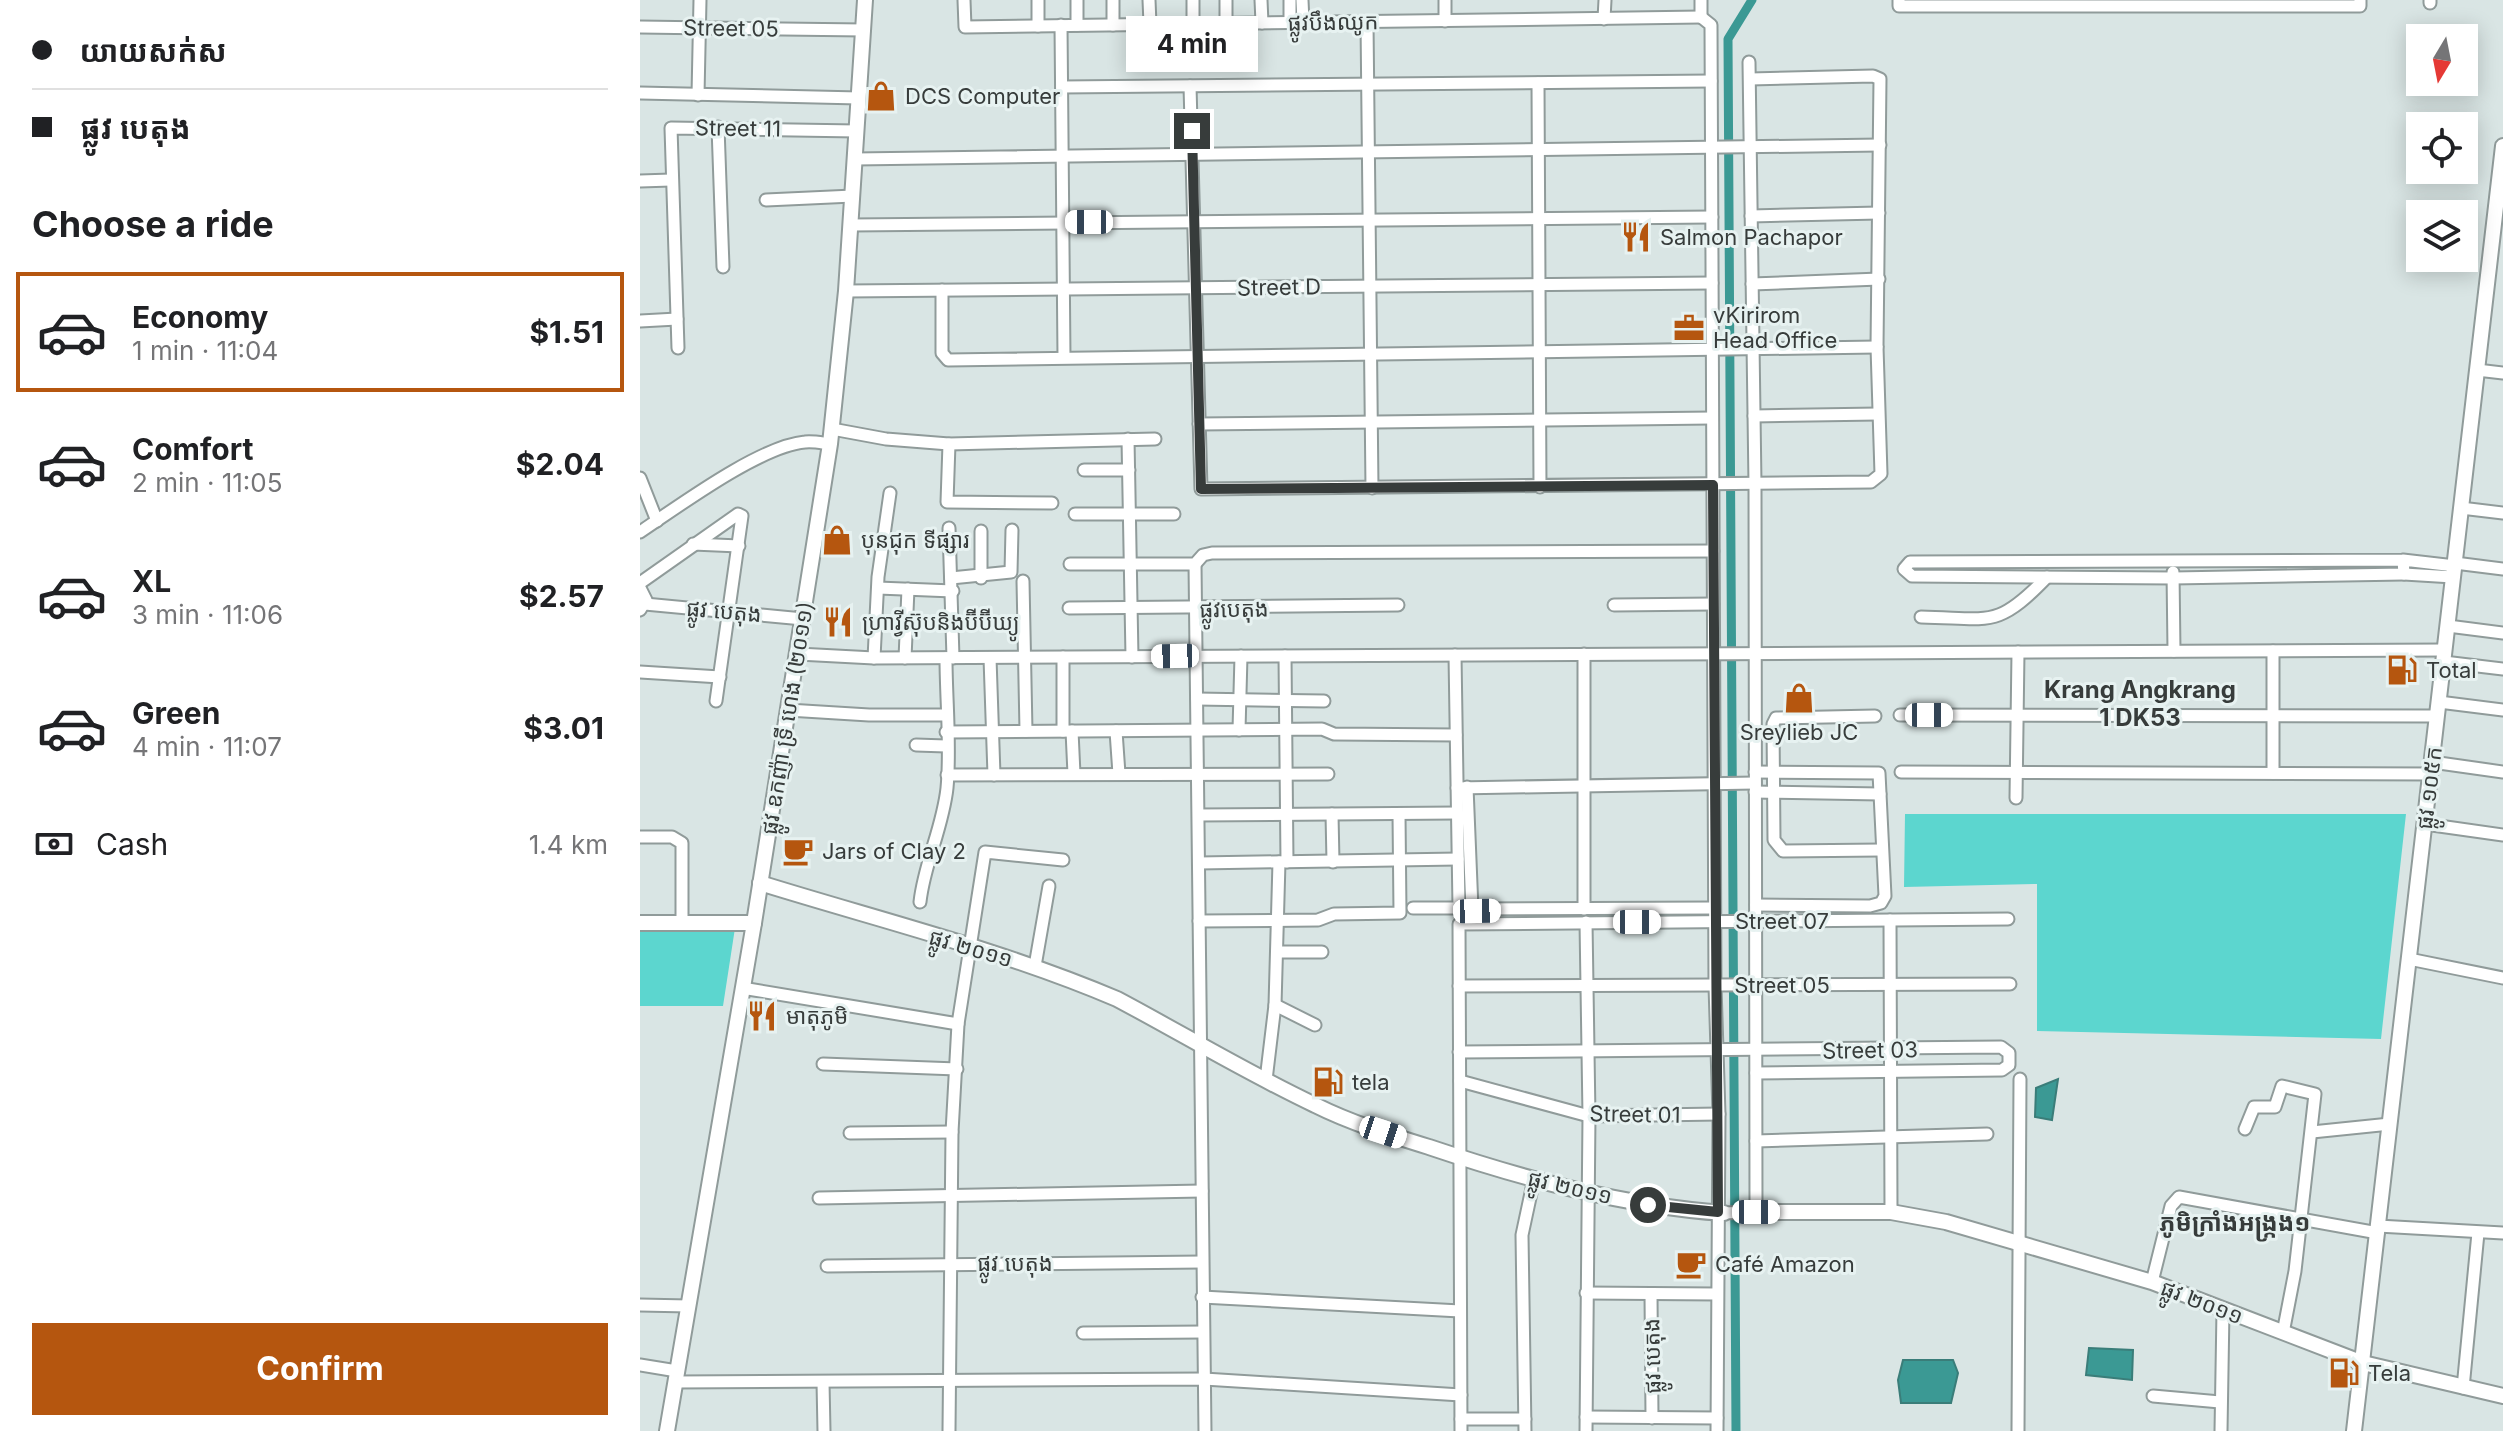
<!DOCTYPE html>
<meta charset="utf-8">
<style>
:root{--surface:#fff;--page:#f2f2f2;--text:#202124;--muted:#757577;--line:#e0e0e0;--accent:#b5560f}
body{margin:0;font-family:Inter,"Noto Sans Khmer",sans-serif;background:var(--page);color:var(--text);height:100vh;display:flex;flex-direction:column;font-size:30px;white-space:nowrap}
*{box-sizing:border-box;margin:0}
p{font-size:26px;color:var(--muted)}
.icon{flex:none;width:44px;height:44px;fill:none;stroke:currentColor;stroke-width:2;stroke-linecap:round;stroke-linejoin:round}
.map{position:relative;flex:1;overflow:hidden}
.details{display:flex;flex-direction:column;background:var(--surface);width:640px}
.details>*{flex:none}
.guide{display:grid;align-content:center;height:176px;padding:0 32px;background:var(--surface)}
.needle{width:52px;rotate:190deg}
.tools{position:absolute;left:1766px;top:24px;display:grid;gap:16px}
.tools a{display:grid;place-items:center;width:72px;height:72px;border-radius:0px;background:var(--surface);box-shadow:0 4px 20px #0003;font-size:40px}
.end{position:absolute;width:36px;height:36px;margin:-18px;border:10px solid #373c3b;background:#fff;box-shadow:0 0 0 4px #fff}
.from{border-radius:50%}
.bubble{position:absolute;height:56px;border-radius:0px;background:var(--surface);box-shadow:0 4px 20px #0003;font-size:26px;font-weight:700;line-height:56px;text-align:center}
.car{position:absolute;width:24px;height:48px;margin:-24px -12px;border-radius:10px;box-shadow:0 0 6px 2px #0007;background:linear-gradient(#fff 24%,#345 0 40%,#fff 0 76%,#345 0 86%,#fff 0)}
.guide b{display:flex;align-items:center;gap:28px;height:76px;font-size:30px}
.guide b+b{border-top:2px solid var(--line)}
.guide i{width:20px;height:20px;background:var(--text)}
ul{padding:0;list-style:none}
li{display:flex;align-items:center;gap:24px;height:120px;margin:0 16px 12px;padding:0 16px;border:4px solid transparent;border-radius:0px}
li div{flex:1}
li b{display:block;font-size:30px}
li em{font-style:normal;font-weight:700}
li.on{border-color:var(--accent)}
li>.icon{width:72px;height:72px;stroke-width:1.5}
h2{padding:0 32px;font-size:36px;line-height:96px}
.pay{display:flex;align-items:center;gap:20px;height:88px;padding:0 32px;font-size:30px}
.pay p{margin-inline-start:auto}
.action{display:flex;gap:16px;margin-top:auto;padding:16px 32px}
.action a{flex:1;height:92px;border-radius:0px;background:var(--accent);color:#fff;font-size:32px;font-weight:700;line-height:92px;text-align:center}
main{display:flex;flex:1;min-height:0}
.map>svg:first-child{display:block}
.green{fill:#5cd6cf}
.water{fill:#3b9994;stroke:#3a7d79;stroke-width:2}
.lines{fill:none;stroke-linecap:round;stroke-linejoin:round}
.canal{stroke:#3b9994;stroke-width:9}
.minor-casing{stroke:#909b9a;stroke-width:15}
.major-casing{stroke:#909b9a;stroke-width:18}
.minor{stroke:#fff;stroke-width:11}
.major{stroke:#fff;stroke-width:14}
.route{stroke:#373c3b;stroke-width:10}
.labels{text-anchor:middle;stroke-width:6;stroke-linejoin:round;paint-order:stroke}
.street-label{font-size:22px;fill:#373c3b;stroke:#e7f2f1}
.poi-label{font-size:22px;fill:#373c3b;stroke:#e7f2f1;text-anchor:start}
.neighbourhood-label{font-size:24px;font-weight:bold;fill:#373c3b;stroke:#e7f2f1}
</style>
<main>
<section class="details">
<div class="guide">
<b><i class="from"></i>យាយសក់ស</b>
<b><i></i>ផ្លូវ បេតុង</b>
</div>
<h2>Choose a ride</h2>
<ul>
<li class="on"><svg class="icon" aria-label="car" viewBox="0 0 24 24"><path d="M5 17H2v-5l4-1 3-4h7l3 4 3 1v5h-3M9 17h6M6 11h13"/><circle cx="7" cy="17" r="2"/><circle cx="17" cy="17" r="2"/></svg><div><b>Economy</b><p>1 min · 11:04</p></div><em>$1.51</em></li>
<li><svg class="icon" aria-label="car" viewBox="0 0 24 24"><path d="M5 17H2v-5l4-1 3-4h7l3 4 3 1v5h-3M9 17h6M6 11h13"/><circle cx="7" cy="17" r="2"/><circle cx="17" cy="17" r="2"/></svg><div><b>Comfort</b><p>2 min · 11:05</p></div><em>$2.04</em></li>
<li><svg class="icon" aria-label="car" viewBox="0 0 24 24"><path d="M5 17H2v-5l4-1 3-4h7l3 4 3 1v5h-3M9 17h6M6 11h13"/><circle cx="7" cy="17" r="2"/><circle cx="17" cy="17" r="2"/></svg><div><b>XL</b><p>3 min · 11:06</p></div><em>$2.57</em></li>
<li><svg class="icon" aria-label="car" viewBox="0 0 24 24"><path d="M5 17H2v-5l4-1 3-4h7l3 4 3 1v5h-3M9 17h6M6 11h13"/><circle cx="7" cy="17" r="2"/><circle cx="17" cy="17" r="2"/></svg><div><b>Green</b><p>4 min · 11:07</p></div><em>$3.01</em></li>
</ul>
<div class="pay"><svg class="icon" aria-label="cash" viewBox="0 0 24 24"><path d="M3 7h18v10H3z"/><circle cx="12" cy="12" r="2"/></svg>Cash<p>1.4 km</p></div>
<div class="action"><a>Confirm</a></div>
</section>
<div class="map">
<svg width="1863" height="1431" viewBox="0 0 1863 1431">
<rect width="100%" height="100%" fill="#d9e5e4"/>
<g class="green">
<polygon points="1265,814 1766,814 1741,1039 1397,1031 1397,884 1264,887"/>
<polygon points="0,928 95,928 83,1006 0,1006"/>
</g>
<g class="water">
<polygon points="1418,1079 1412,1120 1395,1117 1396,1088"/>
<polygon points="1449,1348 1493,1350 1492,1380 1446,1375"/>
<polygon points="1263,1360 1313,1360 1318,1373 1311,1403 1261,1403 1258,1380"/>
</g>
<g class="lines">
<polyline class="canal" points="1096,1431 1088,39 1112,0"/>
<g class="minor-casing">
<g id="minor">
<polyline points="324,0 325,27 1061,17"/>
<polyline points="437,0 437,25"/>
<polyline points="473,0 473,25"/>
<polyline points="509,0 510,24"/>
<polyline points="553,0 553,24"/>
<polyline points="621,0 622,23"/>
<polyline points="650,0 650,23"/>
<polyline points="662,0 663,22"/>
<polyline points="805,0 805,21"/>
<polyline points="1061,0 1061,17"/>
<polyline points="1259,0 1259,6 1720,6 1720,0"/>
<polyline points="1790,3 1790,0"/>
<polyline points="1061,17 1071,25 1075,986 1079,1114 1077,1431"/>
<polyline points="964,19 965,0"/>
<polyline points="727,22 732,488"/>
<polyline points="586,23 586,0"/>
<polyline points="421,25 424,357"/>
<polyline points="398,26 398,0"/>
<polyline points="0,27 224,30"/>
<polyline points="1109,62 1115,484 1116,1212"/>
<polyline points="898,83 900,487"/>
<polyline points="550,86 561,489 1231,482 1241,474 1237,347 1240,79 1233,76 1110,79"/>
<polyline points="422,87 1071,81"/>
<polyline points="0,93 219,98"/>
<polyline points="58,95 60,0"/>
<polyline points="78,127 83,267"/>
<polyline points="215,159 1240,145"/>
<polyline points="0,181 31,180"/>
<polyline points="126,200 213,196"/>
<polyline points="1111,216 1239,213"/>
<polyline points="211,225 1072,217"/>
<polyline points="1112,284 1239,279"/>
<polyline points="302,290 302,353 308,360 1237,347"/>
<polyline points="206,291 1072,283"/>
<polyline points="0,321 37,319"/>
<polyline points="38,348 31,128 217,131"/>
<polyline points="1837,370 1863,373"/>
<polyline points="1114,416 1238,414"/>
<polyline points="559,424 1072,418"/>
<polyline points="192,429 246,439 309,444 515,439"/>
<polyline points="488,439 492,657"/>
<polyline points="309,444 307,502 412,503"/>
<polyline points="444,470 489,470"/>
<polyline points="0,478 17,521"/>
<polyline points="1821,508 1863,513"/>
<polyline points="435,514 534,514"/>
<polyline points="309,528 313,658"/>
<polyline points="341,531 341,578"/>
<path d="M0,532c39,-26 120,-86 165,-90 8,-1 17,1 25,2"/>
<polyline points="53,544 99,546"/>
<polyline points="1763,560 1764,574 1533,578 1272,576 1264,569 1270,562 1763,560 1815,566"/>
<polyline points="1815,563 1863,569"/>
<polyline points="430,564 555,564 563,555 572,553 1073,551"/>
<polyline points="555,564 565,1431"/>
<polyline points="1533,572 1534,651"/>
<polyline points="1764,574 1813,577"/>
<polyline points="311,578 371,572 372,530"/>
<polyline points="383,581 386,731"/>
<polyline points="0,583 98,514 102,516 76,701"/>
<polyline points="0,588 6,600 0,610"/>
<polyline points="238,588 313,591"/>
<polyline points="5,604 163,619"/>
<polyline points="974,605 1073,604"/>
<polyline points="429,608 758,605"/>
<path d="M1281,617c69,1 75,13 126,-40"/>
<polyline points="1808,626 1863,633"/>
<polyline points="1633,651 1633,773"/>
<polyline points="158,654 234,658 1805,650"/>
<polyline points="645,656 647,862"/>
<polyline points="423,657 423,731"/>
<polyline points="234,658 238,577 250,493"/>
<polyline points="265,658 268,589"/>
<polyline points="350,658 354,775"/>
<polyline points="1804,662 1863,669"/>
<polyline points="0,672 80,677"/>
<polyline points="557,699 684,701"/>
<polyline points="1799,702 1863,710"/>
<polyline points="148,710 229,715 306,715"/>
<polyline points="1260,715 1797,716"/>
<polyline points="1235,716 1136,718 1133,724 1134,840 1143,851 1241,850"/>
<polyline points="599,730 601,656"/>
<polyline points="432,731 434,774"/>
<polyline points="476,731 479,774"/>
<polyline points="306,732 682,729 694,734 816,735"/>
<polyline points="276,745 306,746"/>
<polyline points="1792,762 1863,772"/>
<polyline points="1115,772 1239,773 1245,896 1241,903 1230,906 1116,905"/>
<polyline points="1261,772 1791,774"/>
<polyline points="307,775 688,774"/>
<polyline points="827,787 832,909 1074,908"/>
<polyline points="817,788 1115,783"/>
<polyline points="1115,792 1240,794"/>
<polyline points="1376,798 1378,652"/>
<polyline points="692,814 693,862"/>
<polyline points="559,815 817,813"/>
<polyline points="1785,824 1863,835"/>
<polyline points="0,837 32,837 42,843 42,923"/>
<polyline points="559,863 818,859"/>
<path d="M280,902c4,-38 23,-75 27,-114 4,-42 -1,-88 -1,-130"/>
<polyline points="773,908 819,908 815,655"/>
<polyline points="944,909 944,654"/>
<polyline points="1250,920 1251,1212"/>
<polyline points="559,921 678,920 694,914 760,913 759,814"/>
<polyline points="946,922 949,1116 946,1431"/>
<polyline points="637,952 682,952"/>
<polyline points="1769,959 1863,978"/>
<polyline points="395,966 409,886"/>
<polyline points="819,986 1370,984"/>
<polyline points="102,988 318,1024"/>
<polyline points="635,1005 675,1025"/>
<polyline points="819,1052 1361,1047 1369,1053 1369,1065 1362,1070 1116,1073"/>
<polyline points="183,1064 317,1069"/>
<polyline points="626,1080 635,1005 639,862"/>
<polyline points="820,1081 949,1116 1079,1114"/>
<polyline points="1605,1129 1614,1107 1635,1107 1642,1086 1675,1094 1655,1271 1643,1333"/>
<polyline points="1672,1132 1750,1124"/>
<polyline points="210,1133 312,1132"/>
<polyline points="1116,1141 1347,1134"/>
<polyline points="179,1198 562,1191"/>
<polyline points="1084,1213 1110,1212"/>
<polyline points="1738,1226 1863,1233"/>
<polyline points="187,1266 562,1262"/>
<polyline points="1512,1282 1531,1206 1539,1197 1738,1233"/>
<polyline points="946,1293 1076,1294"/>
<polyline points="1011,1294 1012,1418"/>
<polyline points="562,1297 820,1311"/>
<polyline points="0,1305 49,1306"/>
<polyline points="443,1333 563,1332"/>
<polyline points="0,1365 37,1371"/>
<polyline points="35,1382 564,1379 821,1395"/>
<polyline points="183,1382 184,1431"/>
<polyline points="1823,1388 1838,1233"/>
<polyline points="1513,1396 1580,1402"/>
<polyline points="946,1417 1077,1418"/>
<polyline points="821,1419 885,1419"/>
<polyline points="309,1431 312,1132 318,1024 345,852 423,860"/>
<polyline points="821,1431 819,924 1368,919"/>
<polyline points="885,1431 882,1235 894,1179"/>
<polyline points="1378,1431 1380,1079"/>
<polyline points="1581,1431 1583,1310"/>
</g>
</g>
<g class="major-casing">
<g id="major">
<path d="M120,883c119,37 242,67 357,116 66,35 130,74 198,106 36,18 75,30 114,42 95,32 194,59 295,66"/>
<polyline points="0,923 114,923"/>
<polyline points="1110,1212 1251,1212 1306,1222 1512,1282 1723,1363 1863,1396"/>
<polyline points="27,1431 114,923 190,444 206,291 225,0"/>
<polyline points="1714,1431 1863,146"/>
</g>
</g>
<use href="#minor" class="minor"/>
<use href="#major" class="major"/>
</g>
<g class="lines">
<polyline class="route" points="552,131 561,489 1073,485 1078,1212 1008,1205"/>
</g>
<defs>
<g id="shop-bare" transform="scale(2.4)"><path d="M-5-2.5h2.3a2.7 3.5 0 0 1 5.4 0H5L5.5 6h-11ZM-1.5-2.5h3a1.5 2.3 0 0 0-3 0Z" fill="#b5560f" stroke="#e7f2f1" stroke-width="2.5" paint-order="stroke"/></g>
<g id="restaurant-bare" transform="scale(2.4)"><path d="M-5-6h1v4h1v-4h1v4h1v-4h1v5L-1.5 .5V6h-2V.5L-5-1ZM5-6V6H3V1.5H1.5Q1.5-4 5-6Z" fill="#b5560f" stroke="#e7f2f1" stroke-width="2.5" paint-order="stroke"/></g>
<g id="office-bare" transform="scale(2.4)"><path d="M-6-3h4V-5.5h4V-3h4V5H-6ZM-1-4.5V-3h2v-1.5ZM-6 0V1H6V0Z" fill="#b5560f" stroke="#e7f2f1" stroke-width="2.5" paint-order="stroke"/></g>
<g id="fuel-bare" transform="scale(2.4)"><path d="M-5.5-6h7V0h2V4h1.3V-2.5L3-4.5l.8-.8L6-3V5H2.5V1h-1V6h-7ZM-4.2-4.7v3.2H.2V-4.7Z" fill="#b5560f" stroke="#e7f2f1" stroke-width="2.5" paint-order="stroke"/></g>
<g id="cafe-bare" transform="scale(2.4)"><path d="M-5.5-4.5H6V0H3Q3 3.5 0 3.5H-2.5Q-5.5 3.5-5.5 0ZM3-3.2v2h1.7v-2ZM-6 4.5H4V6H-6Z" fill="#b5560f" stroke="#e7f2f1" stroke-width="2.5" paint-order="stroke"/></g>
</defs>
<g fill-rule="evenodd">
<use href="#shop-bare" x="241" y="96"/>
<use href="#restaurant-bare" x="996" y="237"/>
<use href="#office-bare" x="1049" y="328"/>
<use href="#shop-bare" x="197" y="540"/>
<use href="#restaurant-bare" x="198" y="622"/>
<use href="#fuel-bare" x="1762" y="670"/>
<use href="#shop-bare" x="1159" y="698"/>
<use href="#cafe-bare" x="158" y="851"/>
<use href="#restaurant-bare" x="122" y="1016"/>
<use href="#fuel-bare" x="688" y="1082"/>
<use href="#cafe-bare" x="1051" y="1264"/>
<use href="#fuel-bare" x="1704" y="1373"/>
</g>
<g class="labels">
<g class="street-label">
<text transform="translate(693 22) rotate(-1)" y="8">ផ្លូវបឹងឈូក</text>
<text transform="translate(91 28) rotate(1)" y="8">Street 05</text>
<text transform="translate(98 128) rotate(1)" y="8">Street 11</text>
<text transform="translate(639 287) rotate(-1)" y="8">Street D</text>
<text transform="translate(594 609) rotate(-1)" y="8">ផ្លូវបេតុង</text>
<text transform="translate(84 611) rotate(5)" y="8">ផ្លូវ បេតុង</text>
<text transform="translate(147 718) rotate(-81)" y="8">ផ្លូវ ឧកញ៉ា ទ្រី ហេង (២០១១)</text>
<text transform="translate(1789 788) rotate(-83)" y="8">ផ្លូវ ១០៥ក</text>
<text x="1142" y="929">Street 07</text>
<text transform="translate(331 948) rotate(16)" y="8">ផ្លូវ ២០១១</text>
<text x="1142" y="993">Street 05</text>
<text transform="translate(1230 1050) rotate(-1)" y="8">Street 03</text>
<text transform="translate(995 1114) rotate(1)" y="8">Street 01</text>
<text transform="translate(930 1187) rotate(13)" y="8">ផ្លូវ ២០១១</text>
<text x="375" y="1271">ផ្លូវ បេតុង</text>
<text transform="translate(1562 1302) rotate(21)" y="8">ផ្លូវ ២០១១</text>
<text transform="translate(1012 1356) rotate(-91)" y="8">ផ្លូវ បេតុង</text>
</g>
<g class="poi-label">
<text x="265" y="104">DCS Computer</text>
<text x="1020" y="245">Salmon Pachapor</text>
<text x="1073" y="323">vKirirom<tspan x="1073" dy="25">Head Office</tspan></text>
<text x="221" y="548">បុនជុក ទីផ្សារ</text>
<text x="222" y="630">ហ្រាវ្វីស៊ុបនិងប៊ីប៊ីឃ្យូ</text>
<text x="1786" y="678">Total</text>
<text x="1159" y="740" text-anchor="middle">Sreylieb JC</text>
<text x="182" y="859">Jars of Clay 2</text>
<text x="146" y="1024">មាតុភូមិ</text>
<text x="712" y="1090">tela</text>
<text x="1075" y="1272">Café Amazon</text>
<text x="1728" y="1381">Tela</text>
</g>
<g class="neighbourhood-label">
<text x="1500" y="698">Krang Angkrang<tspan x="1500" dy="28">1 DK53</tspan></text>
<text x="1595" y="1231">ភូមិក្រាំងអង្រ្កង១</text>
</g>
</g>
</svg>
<div class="tools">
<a><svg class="needle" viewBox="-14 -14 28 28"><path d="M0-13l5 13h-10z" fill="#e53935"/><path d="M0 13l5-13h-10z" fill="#757577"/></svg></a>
<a><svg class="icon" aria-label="locate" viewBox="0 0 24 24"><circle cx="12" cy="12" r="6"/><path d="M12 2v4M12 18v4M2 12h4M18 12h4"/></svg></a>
<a><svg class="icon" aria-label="layers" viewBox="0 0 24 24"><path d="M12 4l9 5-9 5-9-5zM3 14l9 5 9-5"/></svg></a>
</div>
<i class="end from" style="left:1008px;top:1205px"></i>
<i class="end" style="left:552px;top:131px"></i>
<div class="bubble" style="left:486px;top:16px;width:132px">4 min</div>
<i class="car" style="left:449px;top:222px;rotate:270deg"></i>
<i class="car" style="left:535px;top:656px;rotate:269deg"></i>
<i class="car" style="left:1289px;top:715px;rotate:90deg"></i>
<i class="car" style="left:837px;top:911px;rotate:89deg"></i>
<i class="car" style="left:997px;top:922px;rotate:90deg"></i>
<i class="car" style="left:743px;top:1132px;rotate:108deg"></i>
<i class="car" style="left:1116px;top:1212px;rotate:90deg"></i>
</div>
</main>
